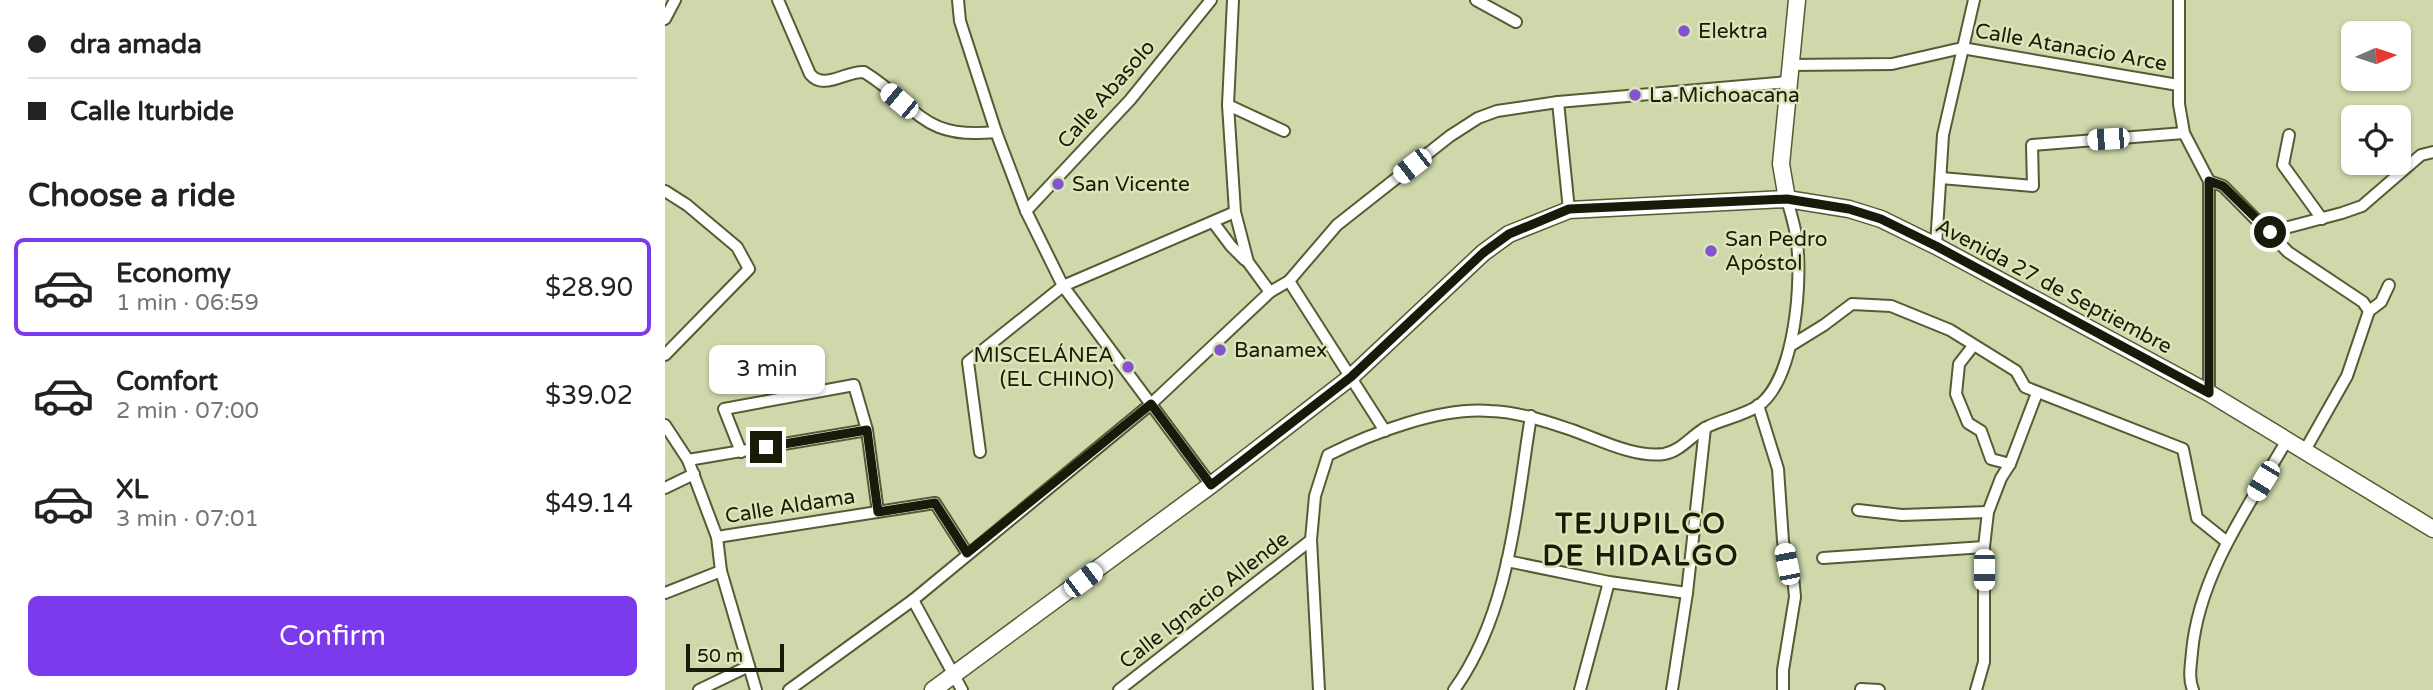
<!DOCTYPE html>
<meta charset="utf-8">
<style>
:root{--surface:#fff;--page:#f6f6f6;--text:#222;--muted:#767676;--line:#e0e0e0;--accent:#7c3aed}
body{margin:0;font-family:"Varela Round",sans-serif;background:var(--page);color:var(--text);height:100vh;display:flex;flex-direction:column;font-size:26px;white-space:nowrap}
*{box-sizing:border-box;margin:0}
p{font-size:23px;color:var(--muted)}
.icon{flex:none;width:38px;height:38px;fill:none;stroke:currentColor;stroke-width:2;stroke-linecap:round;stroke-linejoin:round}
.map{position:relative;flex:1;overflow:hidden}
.panel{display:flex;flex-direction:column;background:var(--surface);width:665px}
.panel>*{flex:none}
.guide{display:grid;align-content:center;height:154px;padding:0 28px;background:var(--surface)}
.needle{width:46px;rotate:87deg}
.buttons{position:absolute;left:1676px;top:21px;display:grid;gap:14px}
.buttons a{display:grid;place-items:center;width:70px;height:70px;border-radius:10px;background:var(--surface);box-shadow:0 2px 5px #0004;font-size:35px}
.scale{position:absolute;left:21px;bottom:18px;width:98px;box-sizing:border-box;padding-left:7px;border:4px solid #181b0a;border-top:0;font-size:19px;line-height:24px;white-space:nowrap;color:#181b0a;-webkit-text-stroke:5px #dbe5b7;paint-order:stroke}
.end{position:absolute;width:32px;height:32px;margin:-16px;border:9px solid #181b0a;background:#fff;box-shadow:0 0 0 4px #fff}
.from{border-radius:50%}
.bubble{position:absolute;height:49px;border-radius:10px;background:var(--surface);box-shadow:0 2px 5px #0004;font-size:23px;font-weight:600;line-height:49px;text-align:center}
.car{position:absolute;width:21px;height:42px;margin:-21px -10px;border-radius:9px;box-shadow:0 0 5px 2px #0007;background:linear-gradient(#fff 24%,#345 0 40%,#fff 0 76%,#345 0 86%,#fff 0)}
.guide b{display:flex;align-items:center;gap:24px;height:66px;font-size:26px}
.guide b+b{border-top:2px solid var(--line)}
.guide i{width:18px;height:18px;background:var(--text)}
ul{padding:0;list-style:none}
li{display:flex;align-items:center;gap:21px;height:98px;margin:0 14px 10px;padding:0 14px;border:4px solid transparent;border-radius:10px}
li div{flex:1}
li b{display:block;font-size:26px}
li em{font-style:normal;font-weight:600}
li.current{border-color:var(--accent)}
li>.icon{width:63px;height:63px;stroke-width:1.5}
h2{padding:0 28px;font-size:32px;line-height:84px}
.primary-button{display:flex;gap:14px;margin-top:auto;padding:14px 28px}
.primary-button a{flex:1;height:80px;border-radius:10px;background:var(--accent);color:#fff;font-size:28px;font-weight:600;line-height:80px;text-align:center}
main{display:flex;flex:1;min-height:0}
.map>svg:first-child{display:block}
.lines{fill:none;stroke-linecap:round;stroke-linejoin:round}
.street-casing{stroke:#545c33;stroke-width:14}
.secondary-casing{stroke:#545c33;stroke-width:19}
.street{stroke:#fff;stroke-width:10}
.secondary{stroke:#fff;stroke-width:16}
.route{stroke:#181b0a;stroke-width:9}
.poi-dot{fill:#8255ce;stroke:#dbe5b7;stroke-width:2.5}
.labels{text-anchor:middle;stroke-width:5;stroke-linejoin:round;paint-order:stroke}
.poi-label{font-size:21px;fill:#181b0a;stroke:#dbe5b7;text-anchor:start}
.street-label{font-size:21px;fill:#181b0a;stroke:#dbe5b7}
.district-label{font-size:28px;font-weight:bold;letter-spacing:2px;fill:#181b0a;stroke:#dbe5b7}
</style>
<main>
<section class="panel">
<div class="guide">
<b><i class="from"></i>dra amada</b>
<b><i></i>Calle Iturbide</b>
</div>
<h2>Choose a ride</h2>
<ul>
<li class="current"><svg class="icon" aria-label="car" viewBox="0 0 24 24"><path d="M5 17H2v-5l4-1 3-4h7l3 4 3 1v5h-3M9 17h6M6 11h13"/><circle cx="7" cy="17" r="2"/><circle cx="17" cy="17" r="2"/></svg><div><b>Economy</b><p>1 min · 06:59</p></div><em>$28.90</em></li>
<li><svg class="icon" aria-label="car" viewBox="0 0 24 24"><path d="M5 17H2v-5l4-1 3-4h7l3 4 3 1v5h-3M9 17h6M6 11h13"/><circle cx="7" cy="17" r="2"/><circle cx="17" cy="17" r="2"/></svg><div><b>Comfort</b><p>2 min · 07:00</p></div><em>$39.02</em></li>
<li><svg class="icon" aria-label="car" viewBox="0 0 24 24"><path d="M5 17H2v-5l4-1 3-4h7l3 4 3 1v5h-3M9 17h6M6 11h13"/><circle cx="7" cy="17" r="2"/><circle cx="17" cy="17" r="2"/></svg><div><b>XL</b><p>3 min · 07:01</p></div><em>$49.14</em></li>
</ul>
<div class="primary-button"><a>Confirm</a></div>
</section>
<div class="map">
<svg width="1768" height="690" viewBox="0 0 1768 690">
<rect width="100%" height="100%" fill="#ced8ab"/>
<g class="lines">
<g class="street-casing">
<g id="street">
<path d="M113,0l32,74c14,17 35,-3 54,-2 55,34 56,68 132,60"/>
<polyline points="293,0 295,21 331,132 361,211 398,286 546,485"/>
<polyline points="568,0 563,105 570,212 583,262 605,292"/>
<polyline points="811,0 851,22"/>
<polyline points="1514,0 1514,104 1519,133 1544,181 1544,393"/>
<polyline points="0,19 10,0"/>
<polyline points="1125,65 1227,64 1297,48 1513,85"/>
<polyline points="893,102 904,210"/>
<polyline points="563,105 619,131"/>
<polyline points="1624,135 1618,165 1657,219"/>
<polyline points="1276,178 1368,186 1367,145 1519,133"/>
<polyline points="1544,181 1558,186 1623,252 1698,302 1704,311 1682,376 1639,452"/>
<polyline points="0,191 22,205 72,247 84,269 0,355"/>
<polyline points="361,211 465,100 546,0"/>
<polyline points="548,222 566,246 580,260"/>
<polyline points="1605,232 1677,213 1697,206 1756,155 1768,152"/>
<polyline points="1271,246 1278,135 1309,0"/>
<polyline points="624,281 720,431"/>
<polyline points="1704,311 1716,302 1724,285"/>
<polyline points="1125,346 1159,325 1187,304 1226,306 1285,330 1351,371 1360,387 1518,449 1532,518 1562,542"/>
<polyline points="1308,346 1294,364 1291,394 1303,423 1316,431 1326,459 1345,464"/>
<polyline points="1093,405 1113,469 1118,541 1122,564 1128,576 1130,597 1118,670 1118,690"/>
<polyline points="0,425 23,460 52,537 56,571 91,690"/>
<polyline points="76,452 59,409 189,385 202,430 213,512"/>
<polyline points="315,452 303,362 398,286 570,212"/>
<polyline points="23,460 202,430"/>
<polyline points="0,488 29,474"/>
<polyline points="1193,510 1237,515 1323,512"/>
<polyline points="52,537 270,503 302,553"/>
<polyline points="1158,558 1319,547"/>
<polyline points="842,561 944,582 1022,593"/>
<polyline points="0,593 56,571"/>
<polyline points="248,600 297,690"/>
<polyline points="1196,689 1214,690"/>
<polyline points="34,690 84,666"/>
<polyline points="124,690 248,600 486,404 605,292 624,281 672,225 785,136 813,118 832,111 893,102 1123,82"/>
<polyline points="454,690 646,540"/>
<path d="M654,690l-8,-150 4,-44 13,-41c44,-22 112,-48 162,-44 29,1 55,10 82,19 28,10 63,28 92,24 18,-3 29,-21 45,-28 15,-7 35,-11 49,-20 38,-27 45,-129 38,-171 -2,-12 -6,-24 -9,-36"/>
<path d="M789,690c56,-78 62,-182 77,-274"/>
<polyline points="915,690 944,582"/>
<polyline points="1007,690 1022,593 1040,428"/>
<polyline points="1311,690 1319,662 1319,547 1323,512 1336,478 1345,464 1372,393"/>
<path d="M1528,690c-5,-12 -2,-25 -1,-38 7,-78 57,-146 95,-212"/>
</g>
</g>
<g class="secondary-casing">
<g id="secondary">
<polyline points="1122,199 1116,164 1132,0"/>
<polyline points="268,690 546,485 686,377 818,253 844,234 904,210 1122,199 1184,209 1216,219 1271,246 1544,393 1768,529"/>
</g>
</g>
<use href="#street" class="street"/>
<use href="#secondary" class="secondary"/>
</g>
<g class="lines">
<polyline class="route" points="101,447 202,430 213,512 270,503 302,553 486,404 546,485 686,377 818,253 844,234 904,209 1122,199 1184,209 1216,219 1271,246 1544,393 1544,181 1558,186 1605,232"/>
</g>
<g class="poi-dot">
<circle cx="1019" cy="31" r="7"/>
<circle cx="970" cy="95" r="7"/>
<circle cx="393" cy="184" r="7"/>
<circle cx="1046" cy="251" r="7"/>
<circle cx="555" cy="350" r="7"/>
<circle cx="463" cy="367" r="7"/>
</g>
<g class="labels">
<g class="poi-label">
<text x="1033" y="38">Elektra</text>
<text x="984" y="102">La Michoacana</text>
<text x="407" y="191">San Vicente</text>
<text x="1060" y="246">San Pedro<tspan x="1060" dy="24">Apóstol</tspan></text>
<text x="569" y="357">Banamex</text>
<text x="449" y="362" text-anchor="end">MISCELÁNEA<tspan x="449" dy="24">(EL CHINO)</tspan></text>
</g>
<g class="street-label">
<text transform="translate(1406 47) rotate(10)" y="7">Calle Atanacio Arce</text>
<text transform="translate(441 94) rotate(-49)" y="7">Calle Abasolo</text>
<text transform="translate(1389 286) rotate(28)" y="7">Avenida 27 de Septiembre</text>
<text transform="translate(125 506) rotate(-9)" y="7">Calle Aldama</text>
<text transform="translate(539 600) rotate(-38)" y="7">Calle Ignacio Allende</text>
</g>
<g class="district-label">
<text x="976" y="533">TEJUPILCO<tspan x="976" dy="32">DE HIDALGO</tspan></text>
</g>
</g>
</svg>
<div class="buttons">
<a><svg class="needle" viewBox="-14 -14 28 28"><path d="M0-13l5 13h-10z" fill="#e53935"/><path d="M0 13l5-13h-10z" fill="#767676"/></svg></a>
<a><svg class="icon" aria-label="locate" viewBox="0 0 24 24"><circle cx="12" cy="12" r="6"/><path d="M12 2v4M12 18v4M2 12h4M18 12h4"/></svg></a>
</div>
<div class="scale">50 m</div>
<i class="end from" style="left:1605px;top:232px"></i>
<i class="end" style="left:101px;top:447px"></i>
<div class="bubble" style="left:44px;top:345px;width:116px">3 min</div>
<i class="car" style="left:234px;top:101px;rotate:310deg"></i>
<i class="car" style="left:1443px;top:139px;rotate:266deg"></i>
<i class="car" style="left:747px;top:166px;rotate:232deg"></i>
<i class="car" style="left:1598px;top:481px;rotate:211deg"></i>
<i class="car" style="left:1122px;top:564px;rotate:349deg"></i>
<i class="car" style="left:1319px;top:570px;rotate:180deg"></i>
<i class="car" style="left:418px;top:580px;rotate:53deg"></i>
</div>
</main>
